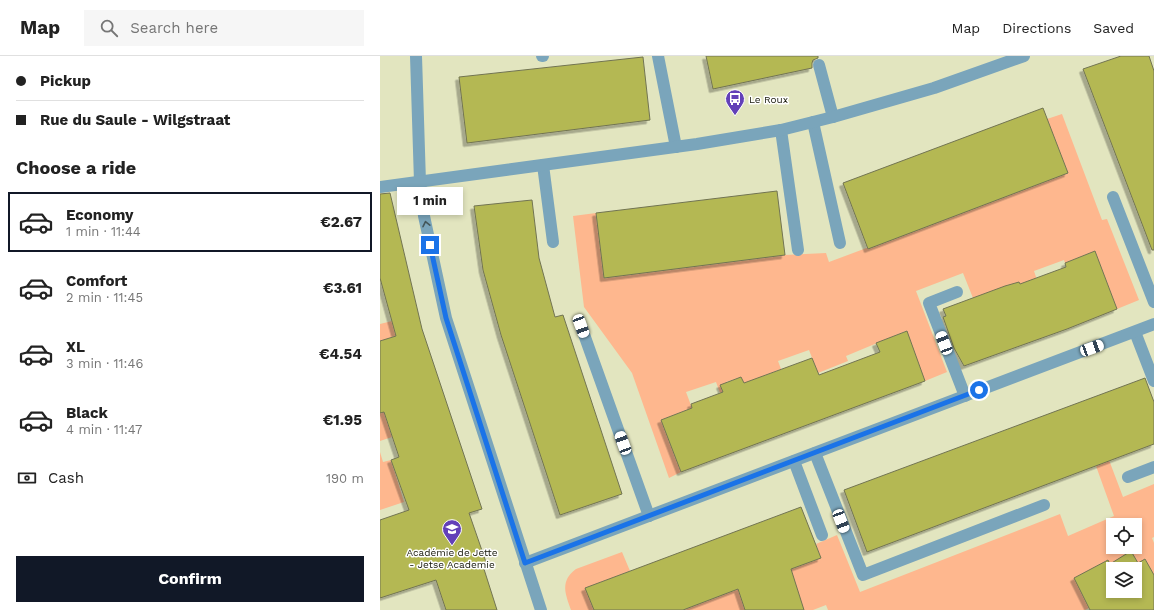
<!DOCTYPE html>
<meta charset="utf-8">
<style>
:root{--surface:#fff;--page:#f6f6f6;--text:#222;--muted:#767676;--line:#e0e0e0;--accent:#111827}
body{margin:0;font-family:"Work Sans",sans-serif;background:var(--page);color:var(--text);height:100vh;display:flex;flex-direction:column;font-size:15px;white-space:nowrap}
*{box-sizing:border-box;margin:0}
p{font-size:13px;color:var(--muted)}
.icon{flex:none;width:22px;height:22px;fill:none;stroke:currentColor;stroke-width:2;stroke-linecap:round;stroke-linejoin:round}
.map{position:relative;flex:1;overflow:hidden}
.side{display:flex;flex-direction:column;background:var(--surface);width:380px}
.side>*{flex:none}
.banner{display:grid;align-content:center;height:88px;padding:0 16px;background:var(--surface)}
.controls{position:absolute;left:726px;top:462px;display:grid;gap:8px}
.controls a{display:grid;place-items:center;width:36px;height:36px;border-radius:0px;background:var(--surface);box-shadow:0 2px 6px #0003;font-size:20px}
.end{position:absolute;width:18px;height:18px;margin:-9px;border:5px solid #1a73e8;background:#fff;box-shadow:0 0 0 2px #fff}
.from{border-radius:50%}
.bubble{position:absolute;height:28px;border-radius:0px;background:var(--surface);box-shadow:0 2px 6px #0003;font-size:13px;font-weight:700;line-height:28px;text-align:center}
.car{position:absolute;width:12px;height:24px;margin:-12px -6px;border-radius:5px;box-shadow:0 0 3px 1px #0007;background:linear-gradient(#fff 24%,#345 0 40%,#fff 0 76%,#345 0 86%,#fff 0)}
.banner b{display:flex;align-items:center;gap:14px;height:38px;font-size:15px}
.banner b+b{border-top:1px solid var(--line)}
.banner i{width:10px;height:10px;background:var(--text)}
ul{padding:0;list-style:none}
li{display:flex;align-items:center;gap:12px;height:60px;margin:0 8px 6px;padding:0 8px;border:2px solid transparent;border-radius:0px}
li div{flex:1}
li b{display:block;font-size:15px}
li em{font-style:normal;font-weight:700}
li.selected{border-color:var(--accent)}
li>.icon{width:36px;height:36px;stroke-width:1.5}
h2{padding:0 16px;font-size:18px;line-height:48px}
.pay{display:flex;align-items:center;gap:10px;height:44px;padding:0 16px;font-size:15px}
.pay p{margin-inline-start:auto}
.primary-button{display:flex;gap:8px;margin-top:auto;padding:8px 16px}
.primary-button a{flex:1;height:46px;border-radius:0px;background:var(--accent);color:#fff;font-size:16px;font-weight:700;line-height:46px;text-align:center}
header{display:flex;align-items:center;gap:24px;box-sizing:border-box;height:56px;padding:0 20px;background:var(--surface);border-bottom:1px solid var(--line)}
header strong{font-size:19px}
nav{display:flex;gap:22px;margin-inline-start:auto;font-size:14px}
.search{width:280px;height:36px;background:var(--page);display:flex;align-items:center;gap:10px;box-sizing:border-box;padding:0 14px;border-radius:0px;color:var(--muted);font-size:15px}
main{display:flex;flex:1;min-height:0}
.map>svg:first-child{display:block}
.green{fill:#feb78e;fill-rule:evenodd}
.building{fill:#b4b853;stroke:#727452;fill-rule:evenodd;filter:url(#shadow)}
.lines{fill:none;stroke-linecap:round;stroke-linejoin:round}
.lane{stroke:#7aa5bb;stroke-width:12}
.street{stroke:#7aa5bb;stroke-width:12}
.oneway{stroke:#44575a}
.route{stroke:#1a73e8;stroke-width:5}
.labels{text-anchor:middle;stroke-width:3;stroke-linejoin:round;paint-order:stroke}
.poi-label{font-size:10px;fill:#17180a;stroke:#fff;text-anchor:start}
</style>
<header>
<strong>Map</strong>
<div class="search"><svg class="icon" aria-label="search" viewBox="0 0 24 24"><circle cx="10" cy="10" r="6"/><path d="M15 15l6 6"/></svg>Search here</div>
<nav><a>Map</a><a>Directions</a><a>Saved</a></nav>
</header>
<main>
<section class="side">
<div class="banner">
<b><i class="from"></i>Pickup</b>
<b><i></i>Rue du Saule - Wilgstraat</b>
</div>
<h2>Choose a ride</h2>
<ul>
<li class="selected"><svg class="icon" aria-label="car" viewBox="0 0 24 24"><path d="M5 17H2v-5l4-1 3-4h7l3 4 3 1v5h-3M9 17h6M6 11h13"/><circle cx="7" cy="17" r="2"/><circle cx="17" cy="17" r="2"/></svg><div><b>Economy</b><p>1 min · 11:44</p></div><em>€2.67</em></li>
<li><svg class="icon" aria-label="car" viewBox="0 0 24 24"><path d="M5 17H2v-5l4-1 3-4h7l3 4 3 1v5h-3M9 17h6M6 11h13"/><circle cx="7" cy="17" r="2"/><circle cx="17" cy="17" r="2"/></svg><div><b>Comfort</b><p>2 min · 11:45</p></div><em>€3.61</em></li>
<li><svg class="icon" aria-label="car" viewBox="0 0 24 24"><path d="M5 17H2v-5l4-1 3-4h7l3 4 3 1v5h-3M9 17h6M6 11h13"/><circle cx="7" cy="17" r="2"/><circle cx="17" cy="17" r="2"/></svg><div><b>XL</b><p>3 min · 11:46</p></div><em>€4.54</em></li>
<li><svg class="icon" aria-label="car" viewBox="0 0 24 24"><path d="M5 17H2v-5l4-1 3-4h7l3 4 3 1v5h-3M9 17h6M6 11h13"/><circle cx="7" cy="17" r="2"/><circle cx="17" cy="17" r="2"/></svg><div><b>Black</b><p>4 min · 11:47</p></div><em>€1.95</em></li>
</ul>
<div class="pay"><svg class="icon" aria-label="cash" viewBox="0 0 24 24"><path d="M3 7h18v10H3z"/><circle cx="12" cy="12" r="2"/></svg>Cash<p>190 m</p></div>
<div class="primary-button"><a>Confirm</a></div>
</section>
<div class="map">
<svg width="774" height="554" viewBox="0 0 774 554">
<defs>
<filter id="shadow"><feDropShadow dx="-3.5" dy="3.5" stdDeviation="0" flood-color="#0004"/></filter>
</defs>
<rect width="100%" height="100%" fill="#e2e5bf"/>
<g class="green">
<polygon points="682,58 722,164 727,163 759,244 737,253 715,195 685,207 684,204 654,215 660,233 644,239 639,226 593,242 583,217 536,235 567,316 545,325 526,275 466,300 468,305 438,317 429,294 398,305 401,313 364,328 361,321 346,326 348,334 340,337 336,326 306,336 312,352 281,364 301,416 289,422 252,317 204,251 193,160 216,157 224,222 405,199 446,197 449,206 688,117 667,63"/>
<polygon points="12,265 16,280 0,285 0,268"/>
<polygon points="4,356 12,381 0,385 0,357"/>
<polygon points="0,396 3,406 11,404 24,446 0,454"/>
<path d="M729,404l14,37 31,-13v53l-2,1 2,5v32l-9,-16 -7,4 -7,-12 -5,3 1,15h-14l-5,-9 -7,4 8,18 -34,-3 14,29 -4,2h-257l-2,-5 -13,5h-9l-3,-7 -7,7h-111l55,-21 2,5 51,-25 30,-11 -5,-14 21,-9 23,57 200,-78 8,22 46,-20 -18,-50zM733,469h22v22h-22z"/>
<path d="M242,496l8,19 -44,17 8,22h-23c-6,-17 -11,-29 5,-41z"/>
</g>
<g class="building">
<polygon points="326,0 438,0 438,2 433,4 432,7 432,12 333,33"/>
<polygon points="741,0 769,0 774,15 774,194 772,194 703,13"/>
<polygon points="263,1 270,64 87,87 79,21"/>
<polygon points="663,52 688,117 488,193 463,127"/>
<polygon points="397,135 405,199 224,222 216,157"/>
<polygon points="10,137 42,273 102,453 89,457 107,509 103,510 117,554 66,554 56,524 0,542 0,464 29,454 11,404 19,401 4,356 0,357 0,285 16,280 0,222 0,138"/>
<polygon points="152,144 159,202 175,261 183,259 242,438 180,459 121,279 103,214 94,150"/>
<polygon points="715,195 737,253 687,273 584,310 574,292 563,261 566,260 563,253 625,230 639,226 640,228 686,211 685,207"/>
<polygon points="527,275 545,325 301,416 281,364 312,352 311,348 343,336 340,329 361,321 364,327 432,302 439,319 500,296 496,287"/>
<polygon points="765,322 774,346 774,388 487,496 464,434"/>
<polygon points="421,451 441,502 411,513 424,554 365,554 358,533 303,554 214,554 205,532"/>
<path d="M751,495l7,12 7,-4 9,16v35h-64l-16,-32 34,-18 2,4zM733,513h22v22h-22z"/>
</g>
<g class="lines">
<g class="lane">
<polyline points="162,0 163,0"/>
<polyline points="278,0 296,91"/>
<polyline points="439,9 453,61"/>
<polyline points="433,66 460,187"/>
<polyline points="401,74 418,194"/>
<polyline points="163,109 173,186"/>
<polyline points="733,141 774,246"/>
<polyline points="577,236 549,247 585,340"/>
<polyline points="201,270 269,460"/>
<polyline points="755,276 774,325"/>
<polyline points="435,397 483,519 664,449"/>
<polyline points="414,405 442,479"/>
<polyline points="748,421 774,411"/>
</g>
<g class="street">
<polyline points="36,0 40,126 44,160 66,262 161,554"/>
<polyline points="0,131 317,88 401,74 453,61 554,32 644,0"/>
<polyline points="145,507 774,268"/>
</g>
</g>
<defs><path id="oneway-chevron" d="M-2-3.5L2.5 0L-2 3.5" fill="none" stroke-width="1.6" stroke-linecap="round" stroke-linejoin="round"/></defs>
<use class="oneway" href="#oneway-chevron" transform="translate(46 168) rotate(-102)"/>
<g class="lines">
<polyline class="route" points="50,189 66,262 145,507 599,334"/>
</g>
<defs>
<g id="bus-pin" transform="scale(1)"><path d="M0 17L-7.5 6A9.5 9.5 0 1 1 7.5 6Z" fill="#6240b8" stroke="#fff"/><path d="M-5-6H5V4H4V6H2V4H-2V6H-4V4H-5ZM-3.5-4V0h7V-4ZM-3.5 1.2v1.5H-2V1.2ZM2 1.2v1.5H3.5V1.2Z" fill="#fff"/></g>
<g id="school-pin" transform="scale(1)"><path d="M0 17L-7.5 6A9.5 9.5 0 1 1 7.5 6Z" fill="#6240b8" stroke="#fff"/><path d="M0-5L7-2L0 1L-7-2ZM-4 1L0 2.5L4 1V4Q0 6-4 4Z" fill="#fff"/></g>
</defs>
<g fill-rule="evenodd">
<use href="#bus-pin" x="355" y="43"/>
<use href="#school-pin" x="72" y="473"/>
</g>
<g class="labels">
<g class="poi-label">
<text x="369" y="47">Le Roux</text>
<text x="72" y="500" text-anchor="middle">Académie de Jette<tspan x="72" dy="12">- Jetse Academie</tspan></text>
</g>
</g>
</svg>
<div class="controls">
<a><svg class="icon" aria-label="locate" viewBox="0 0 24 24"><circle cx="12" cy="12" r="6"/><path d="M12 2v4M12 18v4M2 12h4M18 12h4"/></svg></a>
<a><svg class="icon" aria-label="layers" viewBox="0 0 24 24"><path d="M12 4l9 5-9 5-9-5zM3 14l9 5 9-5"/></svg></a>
</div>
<i class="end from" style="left:599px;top:334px"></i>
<i class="end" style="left:50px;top:189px"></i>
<div class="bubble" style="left:17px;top:131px;width:66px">1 min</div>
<i class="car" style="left:201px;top:270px;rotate:160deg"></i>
<i class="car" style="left:564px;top:287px;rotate:339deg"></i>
<i class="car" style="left:712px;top:292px;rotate:70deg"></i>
<i class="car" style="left:243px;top:387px;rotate:340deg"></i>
<i class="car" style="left:461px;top:465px;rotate:159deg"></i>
</div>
</main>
